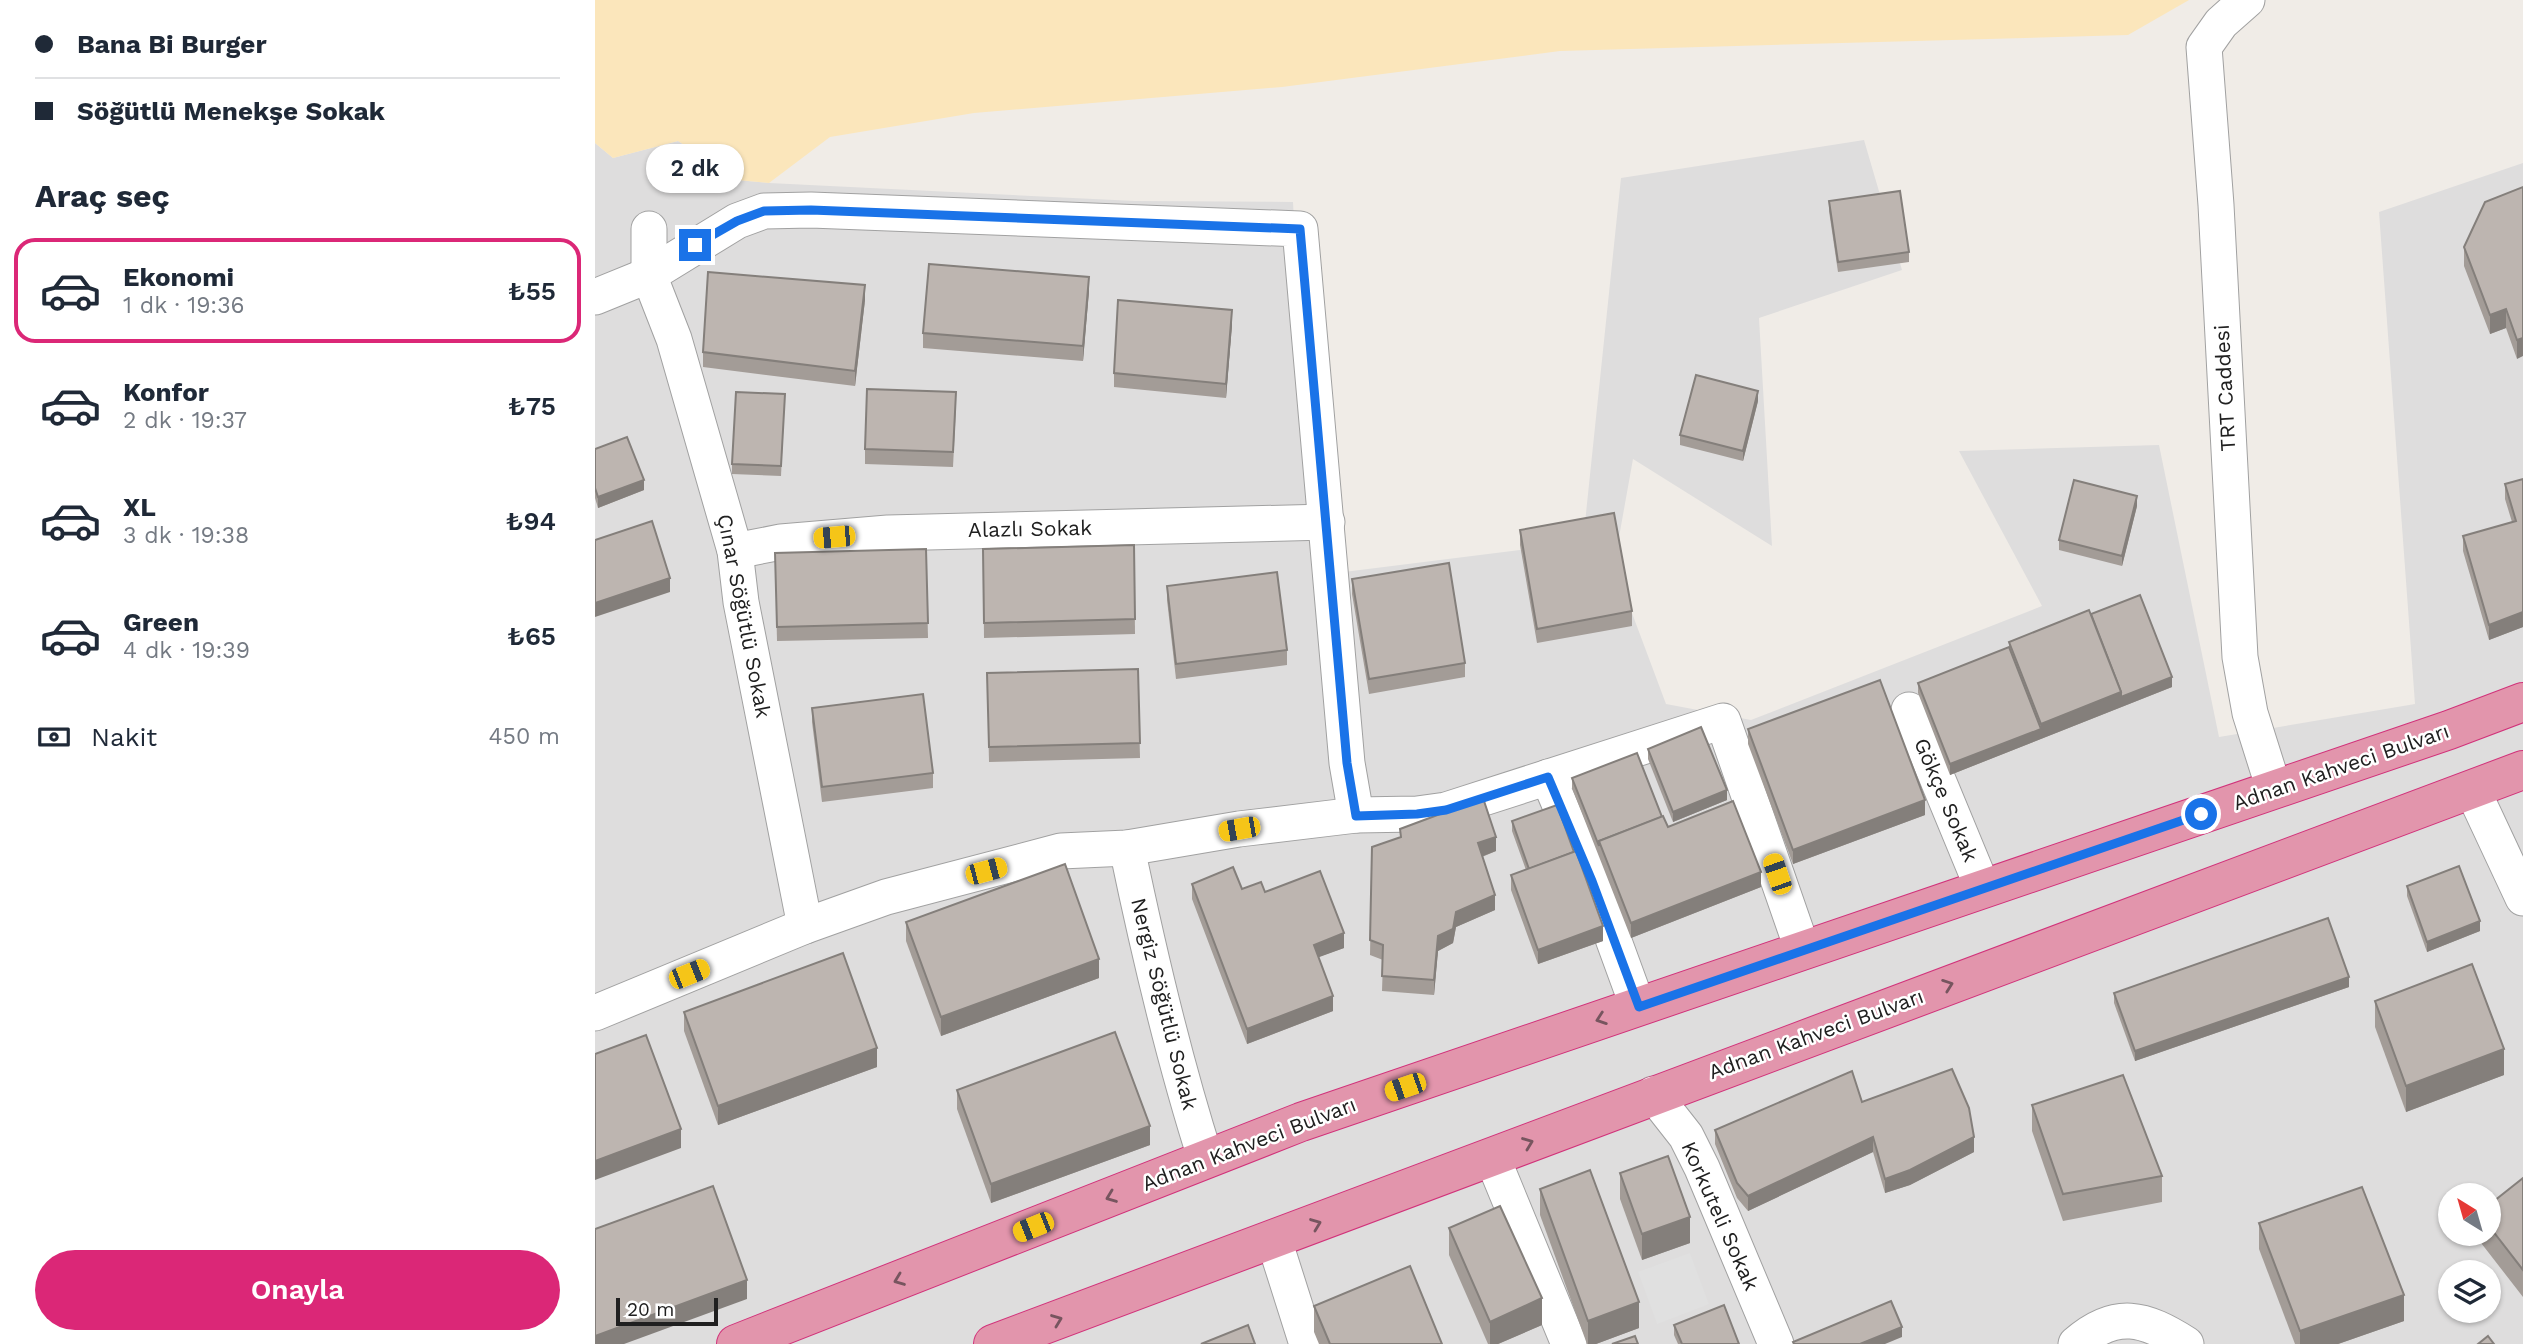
<!DOCTYPE html>
<html lang="tr">
<meta charset="utf-8">
<style>
:root{--surface:#fff;--page:#f6f6f7;--text:#1f2937;--muted:#747a83;--line:#e0e1e3;--accent:#db2777}
body{margin:0;font-family:"Work Sans",sans-serif;background:var(--page);color:var(--text);height:100vh;display:flex;flex-direction:column;font-size:26px;white-space:nowrap}
*{box-sizing:border-box;margin:0}
p{font-size:23px;color:var(--muted)}
.icon{flex:none;width:38px;height:38px;fill:none;stroke:currentColor;stroke-width:2;stroke-linecap:round;stroke-linejoin:round}
.map{position:relative;flex:1;overflow:hidden}
.side{display:flex;flex-direction:column;background:var(--surface);width:595px}
.side>*{flex:none}
.hud{display:grid;align-content:center;height:154px;padding:0 35px;background:var(--surface)}
.needle{width:46px;rotate:323deg}
.tools{position:absolute;left:1843px;top:1183px;display:grid;gap:14px}
.tools a{display:grid;place-items:center;width:63px;height:63px;border-radius:50%;background:var(--surface);box-shadow:0 2px 5px #0004;font-size:35px}
.scale{position:absolute;left:21px;bottom:18px;width:102px;box-sizing:border-box;padding-left:7px;border:4px solid #202020;border-top:0;font-size:19px;line-height:24px;white-space:nowrap;color:#202020;-webkit-text-stroke:5px #fff;paint-order:stroke}
.end{position:absolute;width:32px;height:32px;margin:-16px;border:9px solid #1a73e8;background:#fff;box-shadow:0 0 0 4px #fff}
.from{border-radius:50%}
.bubble{position:absolute;height:49px;border-radius:24px;background:var(--surface);box-shadow:0 2px 5px #0004;font-size:23px;font-weight:600;line-height:49px;text-align:center}
.car{position:absolute;width:21px;height:42px;margin:-21px -10px;border-radius:9px;box-shadow:0 0 5px 2px #0007;background:linear-gradient(#f5c518 24%,#345 0 40%,#f5c518 0 76%,#345 0 86%,#f5c518 0)}
.hud b{display:flex;align-items:center;gap:24px;height:66px;font-size:26px}
.hud b+b{border-top:2px solid var(--line)}
.hud i{width:18px;height:18px;background:var(--text)}
ul{padding:0;list-style:none}
li{display:flex;align-items:center;gap:21px;height:105px;margin:0 14px 10px;padding:0 21px;border:4px solid transparent;border-radius:21px}
li div{flex:1}
li b{display:block;font-size:26px}
li em{font-style:normal;font-weight:600}
li.on{border-color:var(--accent)}
li>.icon{width:63px;height:63px;stroke-width:1.5}
h2{padding:0 35px;font-size:32px;line-height:84px}
.pay{display:flex;align-items:center;gap:18px;height:77px;padding:0 35px;font-size:26px}
.pay p{margin-inline-start:auto}
.primary-button{display:flex;gap:14px;margin-top:auto;padding:14px 35px}
.primary-button a{flex:1;height:80px;border-radius:42px;background:var(--accent);color:#fff;font-size:28px;font-weight:600;line-height:80px;text-align:center}
main{display:flex;flex:1;min-height:0}
.map>svg:first-child{display:block}
.residential{fill:#dedddd;fill-rule:evenodd}
.sand{fill:#fbe6bb}
.parking{fill:#e0e0e0}
.lines{fill:none;stroke-linecap:round;stroke-linejoin:round}
.minor-casing{stroke:#a1a1a1;stroke-width:37}
.highway-casing{stroke:#d1327a;stroke-width:40}
.minor{stroke:#fff;stroke-width:35}
.highway{stroke:#e295ac;stroke-width:38}
.wall{fill:#a39c97}
.shaded-wall{fill:#847f7b}
.building{fill:#bdb5b0;stroke:#847f7b;stroke-width:2}
.oneway{stroke:#77555f}
.route{stroke:#1a73e8;stroke-width:9}
.labels{text-anchor:middle;stroke-width:5;stroke-linejoin:round;paint-order:stroke}
.street-label{font-size:21px;fill:#202020;stroke:#fff}
</style>
<main>
<section class="side">
<div class="hud">
<b><i class="from"></i>Bana Bi Burger</b>
<b><i></i>Söğütlü Menekşe Sokak</b>
</div>
<h2>Araç seç</h2>
<ul>
<li class="on"><svg class="icon" aria-label="car" viewBox="0 0 24 24"><path d="M5 17H2v-5l4-1 3-4h7l3 4 3 1v5h-3M9 17h6M6 11h13"/><circle cx="7" cy="17" r="2"/><circle cx="17" cy="17" r="2"/></svg><div><b>Ekonomi</b><p>1 dk · 19:36</p></div><em>₺55</em></li>
<li><svg class="icon" aria-label="car" viewBox="0 0 24 24"><path d="M5 17H2v-5l4-1 3-4h7l3 4 3 1v5h-3M9 17h6M6 11h13"/><circle cx="7" cy="17" r="2"/><circle cx="17" cy="17" r="2"/></svg><div><b>Konfor</b><p>2 dk · 19:37</p></div><em>₺75</em></li>
<li><svg class="icon" aria-label="car" viewBox="0 0 24 24"><path d="M5 17H2v-5l4-1 3-4h7l3 4 3 1v5h-3M9 17h6M6 11h13"/><circle cx="7" cy="17" r="2"/><circle cx="17" cy="17" r="2"/></svg><div><b>XL</b><p>3 dk · 19:38</p></div><em>₺94</em></li>
<li><svg class="icon" aria-label="car" viewBox="0 0 24 24"><path d="M5 17H2v-5l4-1 3-4h7l3 4 3 1v5h-3M9 17h6M6 11h13"/><circle cx="7" cy="17" r="2"/><circle cx="17" cy="17" r="2"/></svg><div><b>Green</b><p>4 dk · 19:39</p></div><em>₺65</em></li>
</ul>
<div class="pay"><svg class="icon" aria-label="cash" viewBox="0 0 24 24"><path d="M3 7h18v10H3z"/><circle cx="12" cy="12" r="2"/></svg>Nakit<p>450 m</p></div>
<div class="primary-button"><a>Onayla</a></div>
</section>
<div class="map">
<svg width="1928" height="1344" viewBox="0 0 1928 1344">
<rect width="100%" height="100%" fill="#f0ece7"/>
<path class="residential" d="M1269,140l38,130 -143,48 13,228 -139,-87 -19,106 52,139 85,16 291,-114 -83,-155 200,-6 60,292 196,-33 -36,-492 144,-49v1181h-1928v-1201l18,15 65,-17 28,18 10,19 53,5 366,18 158,1 19,374 271,-34 38,-364zM1855,1195h39v39h-39zM1855,1272h39v39h-39z"/>
<polygon class="sand" points="0,0 1594,0 1533,35 965,51 687,87 379,113 235,137 174,183 121,178 111,159 83,141 18,158 0,143"/>
<polygon class="parking" points="1095,1253 1114,1304 1062,1324 1043,1272"/>
<g class="lines">
<g class="minor-casing">
<g id="minor">
<polyline points="1652,0 1626,23 1609,47 1621,205 1645,657 1655,713 1679,789"/>
<polyline points="54,229 54,275 79,339 140,551 146,602 210,926"/>
<polyline points="0,297 54,275 142,221 169,211 216,210 705,229 752,763 761,815"/>
<polyline points="140,551 186,542 293,533 732,522"/>
<polyline points="1314,710 1388,889"/>
<polyline points="953,777 997,881 1043,1007"/>
<polyline points="1877,789 1928,898"/>
<path d="M532,848c22,106 46,209 79,312"/>
<polyline points="0,1013 210,926 291,897 466,851 532,848 644,829 761,815 822,814 851,810 1128,721 1208,951"/>
<polyline points="1058,1094 1091,1136 1107,1168 1181,1344"/>
<polyline points="897,1157 974,1344"/>
<polyline points="679,1240 712,1344"/>
<path d="M1481,1344c40,-35 69,-26 110,0"/>
</g>
</g>
<g class="highway-casing">
<g id="highway">
<polyline points="141,1344 706,1122 1854,730 1928,702"/>
<polyline points="398,1344 1928,770"/>
</g>
</g>
<use href="#minor" class="minor"/>
<use href="#highway" class="highway"/>
</g>
<g class="wall">
<polygon points="1928,187 1922,359 1911,328 1895,334 1869,266 1869,247"/>
<polygon points="1234,201 1314,252 1314,262 1243,272 1234,211"/>
<polygon points="494,291 488,361 328,348 328,333"/>
<polygon points="270,300 260,386 108,367 108,352"/>
<polygon points="637,325 631,398 519,387 519,373"/>
<polygon points="190,394 186,476 137,474 137,464"/>
<polygon points="1163,401 1148,461 1085,445 1085,435"/>
<polygon points="361,407 358,467 270,464 270,449"/>
<polygon points="0,449 49,490 3,508 0,498"/>
<polygon points="1928,479 1928,627 1894,640 1868,551 1868,536 1917,522 1910,499 1910,484"/>
<polygon points="1542,506 1527,566 1464,550 1464,540"/>
<polygon points="925,530 1037,611 1037,626 942,643 925,545"/>
<polygon points="539,545 540,634 389,638 388,549"/>
<polygon points="331,549 333,638 182,641 180,553"/>
<polygon points="757,579 870,663 870,677 774,694 757,594"/>
<polygon points="572,586 692,650 692,665 581,679 572,600"/>
<polygon points="1496,614 1577,687 1355,775 1323,693 1323,683 1414,647 1414,642"/>
<polygon points="543,669 545,758 394,762 392,674"/>
<polygon points="217,708 338,773 338,788 227,802 217,722"/>
<polygon points="1153,729 1330,815 1198,864 1153,744"/>
<polygon points="1053,749 1132,800 1078,822 1053,759"/>
<polygon points="977,778 1067,817 1073,827 1166,887 1036,938 977,788"/>
<polygon points="917,821 1008,941 943,964 916,890 916,875 931,870 917,831"/>
<polygon points="805,829 901,851 887,857 900,910 861,927 858,943 843,951 839,995 787,991 788,960 775,955 777,847 805,837"/>
<polygon points="597,884 670,892 749,948 723,957 738,1011 652,1044 597,899"/>
<polygon points="1812,886 1885,931 1832,952 1812,896"/>
<polygon points="311,922 504,978 346,1036 311,941"/>
<polygon points="1754,987 1540,1061 1519,1003 1519,993"/>
<polygon points="1780,1001 1909,1075 1811,1112 1780,1027"/>
<polygon points="89,1012 282,1067 123,1125 89,1031"/>
<polygon points="362,1090 555,1145 396,1203 362,1109"/>
<polygon points="1267,1102 1379,1152 1315,1185 1290,1193 1278,1152 1153,1211 1142,1198 1120,1144 1120,1130"/>
<polygon points="1437,1105 1567,1176 1567,1202 1468,1221 1437,1131"/>
<polygon points="1025,1173 1095,1243 1047,1260 1025,1199"/>
<polygon points="1928,1178 1928,1297 1883,1239 1883,1234 1894,1234 1894,1205"/>
<polygon points="945,1189 1044,1328 1001,1344 992,1344 945,1215"/>
<polygon points="1664,1223 1809,1321 1743,1344 1700,1344 1664,1249"/>
<polygon points="854,1228 947,1325 903,1344 893,1344 854,1255"/>
<polygon points="719,1306 847,1344 724,1344 719,1332"/>
<polygon points="1079,1325 1144,1344 1083,1344 1079,1335"/>
</g>
<g class="shaded-wall">
<polygon points="494,277 494,291 488,361 488,346"/>
<polygon points="270,285 270,300 260,386 260,371"/>
<polygon points="1911,309 1911,328 1895,334 1895,315"/>
<polygon points="637,310 637,325 631,398 631,384"/>
<polygon points="1928,338 1928,356 1922,359 1922,340"/>
<polygon points="1163,391 1163,401 1148,461 1148,451"/>
<polygon points="49,480 49,490 3,508 3,497"/>
<polygon points="1542,496 1542,506 1527,566 1527,556"/>
<polygon points="75,578 75,592 0,617 0,603"/>
<polygon points="1928,612 1928,627 1894,640 1894,625"/>
<polygon points="1577,677 1577,687 1355,775 1355,764 1446,729 1446,724 1526,692"/>
<polygon points="1132,790 1132,800 1078,822 1078,812"/>
<polygon points="1330,800 1330,815 1198,864 1198,850"/>
<polygon points="901,837 901,851 883,858 883,843"/>
<polygon points="1166,872 1166,887 1036,938 1036,923"/>
<polygon points="900,895 900,910 861,927 858,943 843,951 839,995 839,980 843,936 861,912"/>
<polygon points="1885,921 1885,931 1832,952 1832,942"/>
<polygon points="1008,926 1008,941 943,964 943,950"/>
<polygon points="749,933 749,948 719,959 719,945"/>
<polygon points="504,959 504,978 346,1036 346,1017"/>
<polygon points="1754,977 1754,987 1540,1061 1540,1051"/>
<polygon points="738,996 738,1011 652,1044 652,1029"/>
<polygon points="282,1048 282,1067 123,1125 123,1106"/>
<polygon points="1909,1049 1909,1075 1811,1112 1811,1086"/>
<polygon points="555,1126 555,1145 396,1203 396,1184"/>
<polygon points="86,1129 86,1148 0,1180 0,1161"/>
<polygon points="1278,1137 1278,1152 1153,1211 1153,1196"/>
<polygon points="1379,1137 1379,1152 1315,1185 1290,1193 1290,1179"/>
<polygon points="1095,1217 1095,1243 1047,1260 1047,1234"/>
<polygon points="152,1280 152,1299 29,1344 0,1344 0,1336"/>
<polygon points="1809,1295 1809,1321 1743,1344 1705,1344 1705,1331"/>
<polygon points="947,1298 947,1325 903,1344 895,1344 895,1322"/>
<polygon points="1044,1302 1044,1328 1001,1344 993,1344 993,1321"/>
<polygon points="1307,1327 1307,1337 1290,1344 1265,1344"/>
</g>
<g class="building">
<polygon points="1928,187 1928,338 1922,340 1911,309 1895,315 1869,247 1890,202"/>
<polygon points="1305,191 1314,252 1243,262 1234,201"/>
<polygon points="334,264 494,277 488,346 328,333"/>
<polygon points="113,272 270,285 260,371 108,352"/>
<polygon points="523,300 637,310 631,384 519,373"/>
<polygon points="1101,375 1163,391 1148,451 1085,435"/>
<polygon points="272,389 361,392 358,452 270,449"/>
<polygon points="141,392 190,394 186,466 137,464"/>
<polygon points="32,437 49,480 3,497 0,488 0,449"/>
<polygon points="1928,479 1928,612 1894,625 1868,536 1921,521 1910,484"/>
<polygon points="1479,480 1542,496 1527,556 1464,540"/>
<polygon points="1019,513 1037,611 942,629 925,530"/>
<polygon points="57,521 75,578 0,603 0,540"/>
<polygon points="539,545 540,619 389,623 388,549"/>
<polygon points="331,549 333,623 182,627 180,553"/>
<polygon points="854,563 870,663 774,679 757,579"/>
<polygon points="682,572 692,650 581,664 572,586"/>
<polygon points="1545,595 1577,677 1526,697 1526,692 1496,614"/>
<polygon points="1494,610 1526,692 1446,724 1414,642"/>
<polygon points="1414,647 1446,729 1355,764 1323,683"/>
<polygon points="543,669 545,743 394,747 392,673"/>
<polygon points="1285,680 1330,800 1198,850 1153,729"/>
<polygon points="328,694 338,773 227,787 217,708"/>
<polygon points="1106,727 1132,790 1078,812 1053,749"/>
<polygon points="1042,753 1067,817 1004,841 1004,846 977,778"/>
<polygon points="888,798 901,837 883,843 900,895 861,912 858,929 843,936 839,980 787,976 788,945 775,940 777,847 806,837 805,829"/>
<polygon points="1138,801 1166,872 1036,923 1004,841 1068,816 1073,827"/>
<polygon points="962,805 979,852 934,869 917,821"/>
<polygon points="981,851 1008,926 943,950 916,875"/>
<polygon points="470,864 504,959 346,1017 311,922"/>
<polygon points="1864,866 1885,921 1832,942 1812,886"/>
<polygon points="638,867 647,889 666,882 670,892 725,871 749,933 719,945 738,996 652,1029 597,884"/>
<polygon points="1733,918 1754,977 1540,1051 1519,993"/>
<polygon points="248,953 282,1048 123,1106 89,1012"/>
<polygon points="1877,964 1909,1049 1811,1086 1780,1001"/>
<polygon points="520,1032 555,1126 396,1184 362,1090"/>
<polygon points="51,1035 86,1129 0,1161 0,1054"/>
<polygon points="1357,1069 1374,1108 1379,1137 1315,1170 1290,1179 1278,1137 1153,1196 1142,1183 1120,1130 1257,1071 1267,1102"/>
<polygon points="1528,1075 1567,1176 1468,1194 1437,1105"/>
<polygon points="1073,1156 1095,1217 1047,1234 1025,1173"/>
<polygon points="995,1170 1044,1302 993,1321 945,1189"/>
<polygon points="1928,1178 1928,1270 1894,1226 1894,1205"/>
<polygon points="118,1186 152,1280 0,1336 0,1229"/>
<polygon points="1767,1187 1809,1295 1705,1331 1664,1223"/>
<polygon points="905,1206 947,1298 895,1322 854,1228"/>
<polygon points="815,1266 847,1344 735,1344 719,1306"/>
<polygon points="1296,1301 1307,1327 1265,1344 1199,1344 1198,1342"/>
<polygon points="1129,1305 1144,1344 1087,1344 1079,1325"/>
<polygon points="653,1325 660,1344 606,1344"/>
<polygon points="1040,1336 1043,1344 1017,1344"/>
<polygon points="1893,1336 1899,1344 1883,1344"/>
</g>
<defs><path id="oneway-chevron" d="M-2-3.5L2.5 0L-2 3.5" fill="none" stroke-width="1.6" stroke-linecap="round" stroke-linejoin="round" transform="scale(1.75)"/></defs>
<g class="oneway">
<use href="#oneway-chevron" transform="translate(1353 985) rotate(-20)"/>
<use href="#oneway-chevron" transform="translate(1006 1019) rotate(161)"/>
<use href="#oneway-chevron" transform="translate(933 1143) rotate(-21)"/>
<use href="#oneway-chevron" transform="translate(516 1197) rotate(159)"/>
<use href="#oneway-chevron" transform="translate(721 1224) rotate(-21)"/>
<use href="#oneway-chevron" transform="translate(304 1280) rotate(159)"/>
<use href="#oneway-chevron" transform="translate(462 1320) rotate(-21)"/>
</g>
<g class="lines">
<polyline class="route" points="100,245 142,221 169,211 216,210 705,229 752,763 761,816 822,814 851,810 953,777 997,881 1044,1007 1606,814"/>
</g>
<g class="labels">
<g class="street-label">
<text transform="translate(1630 388) rotate(-93)" y="7">TRT Caddesi</text>
<text transform="translate(435 529) rotate(-1)" y="7">Alazlı Sokak</text>
<text transform="translate(149 616) rotate(79)" y="7">Çınar Söğütlü Sokak</text>
<text transform="translate(1746 767) rotate(-19)" y="7">Adnan Kahveci Bulvarı</text>
<text transform="translate(1351 800) rotate(67)" y="7">Gökçe Sokak</text>
<text transform="translate(569 1004) rotate(76)" y="7">Nergiz Söğütlü Sokak</text>
<text transform="translate(1221 1034) rotate(-20)" y="7">Adnan Kahveci Bulvarı</text>
<text transform="translate(654 1144) rotate(-21)" y="7">Adnan Kahveci Bulvarı</text>
<text transform="translate(1125 1216) rotate(66)" y="7">Korkuteli Sokak</text>
</g>
</g>
</svg>
<div class="tools">
<a><svg class="needle" viewBox="-14 -14 28 28"><path d="M0-13l5 13h-10z" fill="#e53935"/><path d="M0 13l5-13h-10z" fill="#747a83"/></svg></a>
<a><svg class="icon" aria-label="layers" viewBox="0 0 24 24"><path d="M12 4l9 5-9 5-9-5zM3 14l9 5 9-5"/></svg></a>
</div>
<div class="scale">20 m</div>
<i class="end from" style="left:1606px;top:814px"></i>
<i class="end" style="left:100px;top:245px"></i>
<div class="bubble" style="left:51px;top:144px;width:98px">2 dk</div>
<i class="car" style="left:239px;top:537px;rotate:265deg"></i>
<i class="car" style="left:644px;top:829px;rotate:260deg"></i>
<i class="car" style="left:391px;top:871px;rotate:75deg"></i>
<i class="car" style="left:1182px;top:874px;rotate:341deg"></i>
<i class="car" style="left:94px;top:974px;rotate:68deg"></i>
<i class="car" style="left:810px;top:1087px;rotate:251deg"></i>
<i class="car" style="left:438px;top:1227px;rotate:248deg"></i>
</div>
</main>
